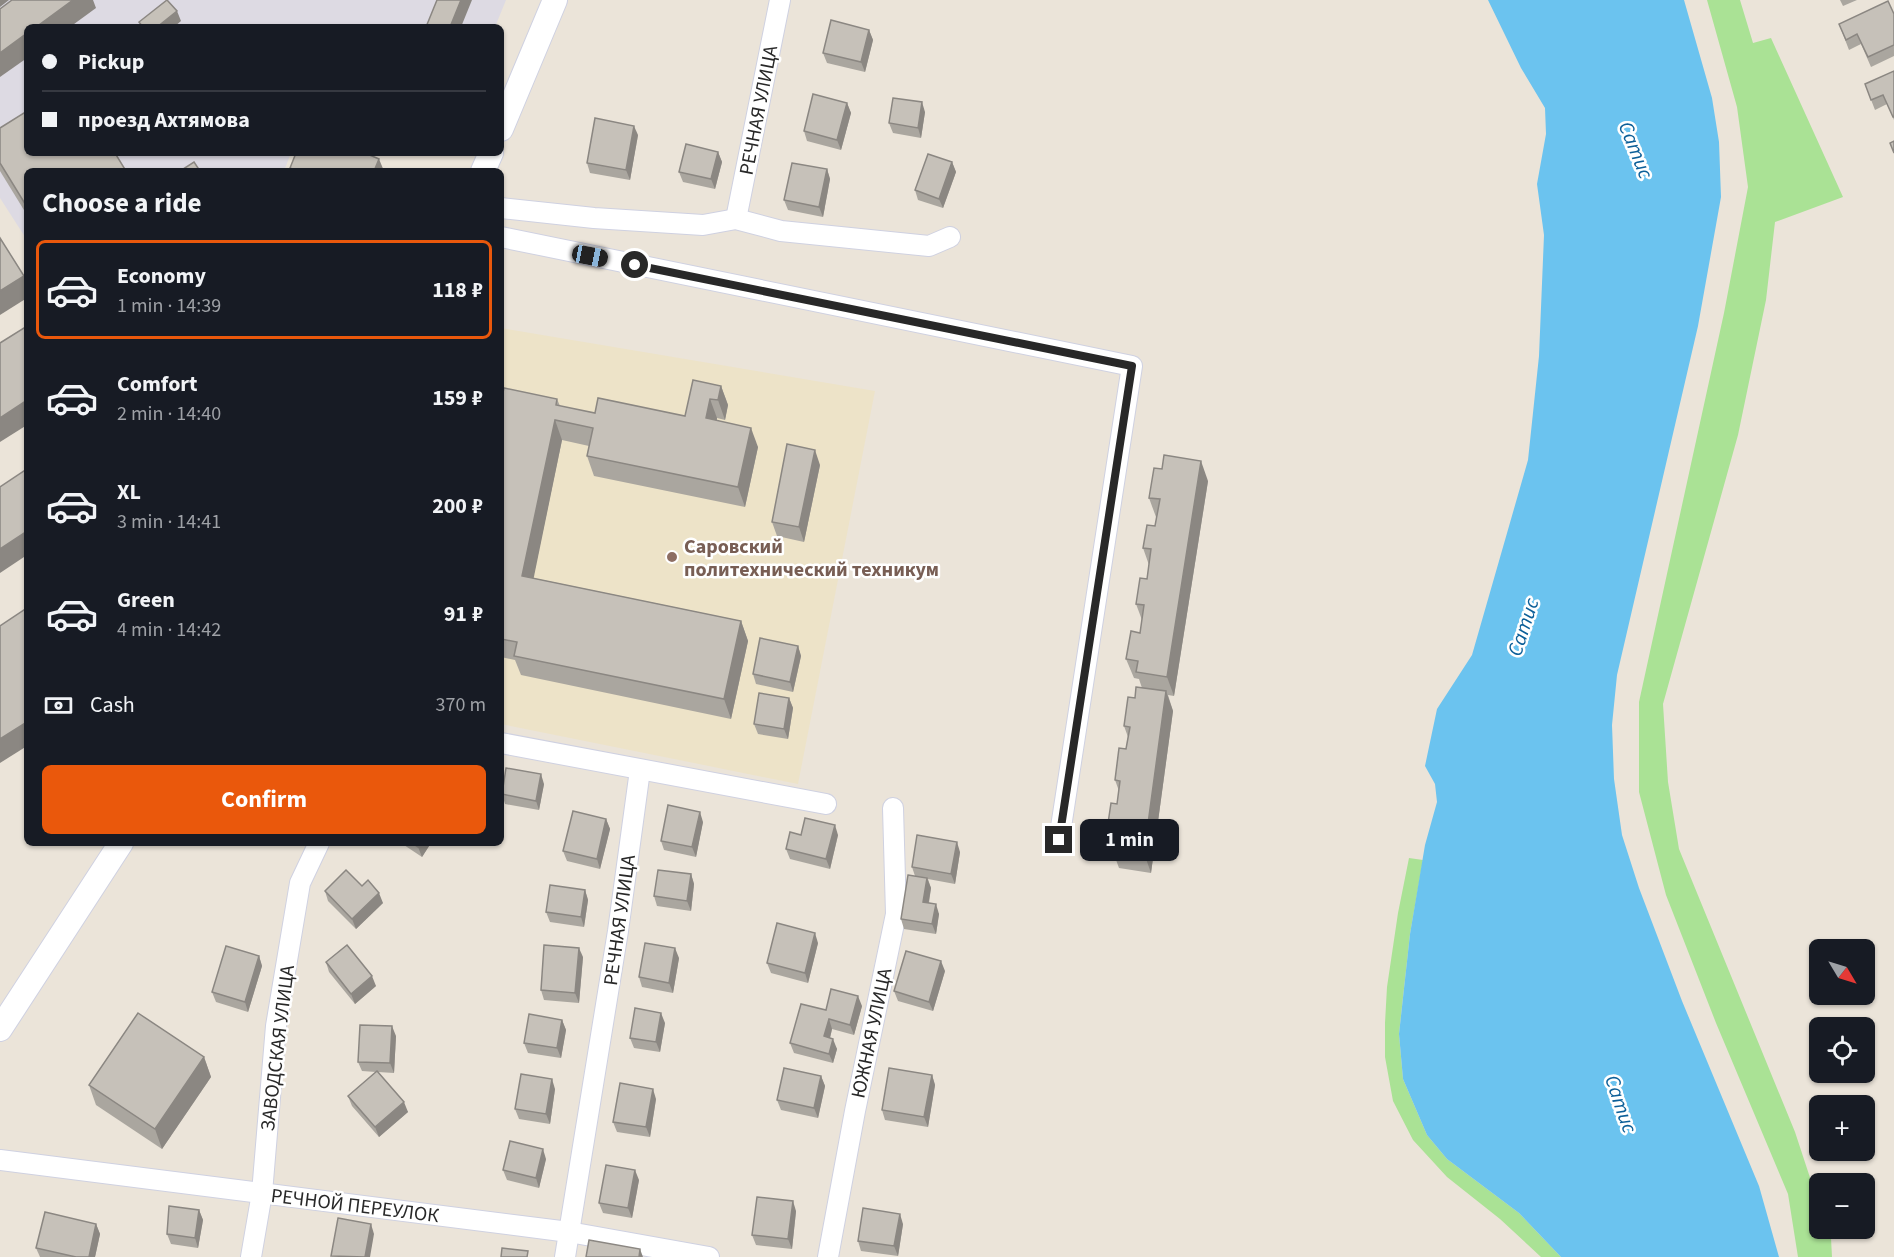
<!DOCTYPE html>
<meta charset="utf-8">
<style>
:root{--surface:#171b24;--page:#20242c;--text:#f1f3f6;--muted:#9ea1a6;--line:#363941;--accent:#ea580c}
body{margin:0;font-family:"Source Sans 3",sans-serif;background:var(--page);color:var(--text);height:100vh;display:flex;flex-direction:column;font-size:22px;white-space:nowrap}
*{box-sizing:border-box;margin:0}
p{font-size:20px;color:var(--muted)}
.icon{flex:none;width:33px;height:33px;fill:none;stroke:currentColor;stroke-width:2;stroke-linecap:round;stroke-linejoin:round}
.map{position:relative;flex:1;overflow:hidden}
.details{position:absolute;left:24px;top:168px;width:480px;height:678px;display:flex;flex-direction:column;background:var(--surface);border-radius:9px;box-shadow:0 2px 4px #0004}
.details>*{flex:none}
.top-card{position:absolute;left:24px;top:24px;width:480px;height:132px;border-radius:9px;box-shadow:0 2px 4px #0004;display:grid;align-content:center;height:132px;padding:0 18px;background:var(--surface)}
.needle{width:39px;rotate:128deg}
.fabs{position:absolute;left:1809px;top:939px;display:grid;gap:12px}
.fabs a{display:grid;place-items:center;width:66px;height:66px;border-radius:9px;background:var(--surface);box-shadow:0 2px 4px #0004;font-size:30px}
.end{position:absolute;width:27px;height:27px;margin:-14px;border:8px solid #282828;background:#fff;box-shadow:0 0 0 3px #fff}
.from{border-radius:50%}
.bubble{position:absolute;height:42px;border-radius:9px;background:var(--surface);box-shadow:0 2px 4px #0004;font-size:20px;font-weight:700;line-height:42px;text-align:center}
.car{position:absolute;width:18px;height:36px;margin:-18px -9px;border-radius:8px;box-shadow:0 0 4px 2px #0007;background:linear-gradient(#222 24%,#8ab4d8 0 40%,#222 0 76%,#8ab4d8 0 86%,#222 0)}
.top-card b{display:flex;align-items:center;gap:21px;height:57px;font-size:22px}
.top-card b+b{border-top:2px solid var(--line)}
.top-card i{width:15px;height:15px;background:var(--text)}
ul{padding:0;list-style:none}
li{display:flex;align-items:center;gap:18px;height:99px;margin:0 12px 9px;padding:0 6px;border:3px solid transparent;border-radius:9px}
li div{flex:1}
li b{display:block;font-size:22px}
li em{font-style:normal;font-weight:700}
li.current{border-color:var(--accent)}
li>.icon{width:54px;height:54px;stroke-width:1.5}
h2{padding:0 18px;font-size:27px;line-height:72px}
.pay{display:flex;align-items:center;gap:15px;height:66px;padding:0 18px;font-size:22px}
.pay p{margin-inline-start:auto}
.cta{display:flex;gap:12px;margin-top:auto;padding:12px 18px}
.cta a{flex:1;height:69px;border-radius:9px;background:var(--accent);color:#fff;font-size:24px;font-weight:700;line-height:69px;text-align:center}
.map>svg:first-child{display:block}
.industrial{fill:#dddae3}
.education{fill:#ede3c8}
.green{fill:#aae295}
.water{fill:#6bc3ef}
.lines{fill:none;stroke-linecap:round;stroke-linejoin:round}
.minor-casing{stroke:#cfd1e1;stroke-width:22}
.tertiary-casing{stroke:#cfd1e1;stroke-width:26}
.minor{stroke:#fff;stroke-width:20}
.tertiary{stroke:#fff;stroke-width:24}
.wall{fill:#aaa69f}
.shaded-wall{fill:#8b8782}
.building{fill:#c6c1b9;stroke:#8b8782;stroke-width:1.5}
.route{stroke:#282828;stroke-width:8}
.education-dot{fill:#8d6e63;stroke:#fff;stroke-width:2}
.labels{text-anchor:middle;stroke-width:5;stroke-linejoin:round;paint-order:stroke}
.street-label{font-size:20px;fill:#282828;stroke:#fff}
.education-label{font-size:20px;font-weight:bold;fill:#785e54;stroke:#fff;text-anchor:start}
.water-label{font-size:21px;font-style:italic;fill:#0c5f98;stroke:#fff}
</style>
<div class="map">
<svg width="1894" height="1257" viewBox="0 0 1894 1257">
<rect width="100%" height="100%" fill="#ebe4d9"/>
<polygon class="industrial" points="0,0 506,0 495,27 27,27 27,153 291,153 284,171 27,171 27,240 0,198"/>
<polygon class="education" points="501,328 875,391 798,784 501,724"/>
<g class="green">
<polygon points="1707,0 1740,0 1753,43 1771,38 1843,197 1775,222 1766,300 1738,435 1663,704 1668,782 1679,849 1795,1132 1819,1205 1820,1228 1827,1229 1831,1238 1832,1257 1798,1257 1788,1194 1716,1023 1666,895 1639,792 1639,702 1724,313 1748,187 1737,107"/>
<polygon points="1409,858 1423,860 1410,934 1399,1034 1403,1079 1427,1135 1447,1159 1519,1213 1561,1257 1541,1257 1500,1219 1447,1177 1413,1140 1393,1101 1385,1057 1385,1023 1387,987 1398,913"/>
</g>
<polygon class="water" points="1488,0 1684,0 1712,98 1719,142 1721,197 1698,326 1617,675 1612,725 1614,779 1622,835 1639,888 1682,1001 1759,1186 1779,1257 1561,1257 1519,1213 1447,1159 1427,1135 1403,1079 1399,1034 1410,934 1425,845 1437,802 1435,784 1425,766 1437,709 1472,655 1528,460 1539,356 1544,235 1537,184 1546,134 1545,108 1521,68"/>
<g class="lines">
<g class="minor-casing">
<g id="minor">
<polyline points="501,208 594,218 703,225 736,219 781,231 929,246 950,237"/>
<polyline points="736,219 780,0"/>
<polyline points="501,237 1132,366 1059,840"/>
<polyline points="501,743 826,804"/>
<polyline points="0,1160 569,1232 709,1257"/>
<polyline points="251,1257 262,1193 276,1026 300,883 319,843"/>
<polyline points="565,1257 618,931 640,770"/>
<polyline points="828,1257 855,1111 896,914 893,808"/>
</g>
</g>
<g class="tertiary-casing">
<g id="tertiary">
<polyline points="501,129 555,0"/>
<polyline points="483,171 491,153"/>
<polyline points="0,1029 121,843"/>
</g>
</g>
<use href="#minor" class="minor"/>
<use href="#tertiary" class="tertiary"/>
</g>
<g class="wall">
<polygon points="1840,0 1857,0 1843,6"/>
<polygon points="1894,14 1894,56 1871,67 1861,44 1849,50 1839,24"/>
<polygon points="869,30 873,40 865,72 827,63 823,53"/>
<polygon points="1894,71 1894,120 1887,104 1875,110 1865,84"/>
<polygon points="847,103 851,113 841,150 807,141 804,131"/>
<polygon points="925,112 921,138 893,133 889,123"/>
<polygon points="0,128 27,171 27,215 0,171"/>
<polygon points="638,135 630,180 590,173 587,163"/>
<polygon points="718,152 722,162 715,189 683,182 679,172"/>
<polygon points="952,162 956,172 943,208 918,200 915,190"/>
<polygon points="827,169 830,179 823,217 788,210 784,200"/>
<polygon points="721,386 728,405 725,420 717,418 717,421 758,447 745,507 594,476 587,456 589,446 562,440 533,578 741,621 748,641 731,719 521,675 515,660 501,657 501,400 557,399 560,406 595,413 685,416"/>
<polygon points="820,465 804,542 777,536 772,522"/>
<polygon points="1208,481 1174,696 1168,695 1173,711 1151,873 1119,868 1112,849 1112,845 1107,830 1117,804 1119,791 1115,780 1126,749 1128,737 1124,726 1135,698 1142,688 1139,679 1134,678 1126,659 1140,633 1142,620 1136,604 1147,579 1149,565 1143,548 1155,526 1157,517 1156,517 1149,498"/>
<polygon points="798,646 801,656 793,692 756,684 753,674"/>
<polygon points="789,698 793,708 788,739 758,734 754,724"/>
<polygon points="544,784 539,810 505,804 502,794"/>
<polygon points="606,819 610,829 600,869 567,861 563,851"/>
<polygon points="703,822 696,857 664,850 661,841"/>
<polygon points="801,835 838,835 830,869 790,859 786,849"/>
<polygon points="401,843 431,843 422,857"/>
<polygon points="960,852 955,884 928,879 931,888 929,903 939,914 936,934 904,929 901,919 915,876 912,867"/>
<polygon points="691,874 694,884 691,911 657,906 654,896"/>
<polygon points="585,890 588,900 584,927 550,922 546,912"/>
<polygon points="325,891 383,903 356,929 328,901"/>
<polygon points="818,943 808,983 771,973 767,963"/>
<polygon points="259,956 262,966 248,1012 216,1002 212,992"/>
<polygon points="583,957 579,1003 544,1000 541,990"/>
<polygon points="679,958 673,993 642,987 639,977"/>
<polygon points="326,962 376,986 355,1004 329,972"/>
<polygon points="945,971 933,1011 898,1001 894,991"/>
<polygon points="862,1006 854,1035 832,1029 830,1038 837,1049 833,1063 794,1053 790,1043 826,1010"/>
<polygon points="562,1020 566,1030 561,1058 528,1053 524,1043"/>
<polygon points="665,1023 660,1052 634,1048 630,1038"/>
<polygon points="396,1036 394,1073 378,1072 408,1112 379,1137 352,1106 348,1096 376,1072 362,1071 358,1062"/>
<polygon points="204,1057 211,1077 162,1149 96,1105 89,1085"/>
<polygon points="932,1075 935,1085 928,1127 885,1120 882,1110"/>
<polygon points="821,1076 825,1086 818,1118 781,1110 777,1100"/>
<polygon points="555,1089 550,1124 519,1119 515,1109"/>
<polygon points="656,1099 650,1137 617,1132 613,1122"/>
<polygon points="546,1159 539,1188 507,1180 503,1170"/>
<polygon points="639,1180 632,1218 603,1213 599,1203"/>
<polygon points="199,1210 203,1220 198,1248 171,1244 167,1234"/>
<polygon points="796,1211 792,1249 756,1245 752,1235"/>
<polygon points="96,1224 100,1234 95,1257 40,1257 36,1248"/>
<polygon points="903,1224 898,1256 861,1251 858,1241"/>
</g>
<g class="shaded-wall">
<polygon points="0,0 9,0 0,7"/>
<polygon points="73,0 93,0 96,8 70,27 36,27"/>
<polygon points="461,0 472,0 461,27 450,27"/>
<polygon points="177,11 181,21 174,27 157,27"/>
<polygon points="869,30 873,40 865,72 861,62"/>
<polygon points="27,33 27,58 0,77 0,53"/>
<polygon points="922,102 925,112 921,138 918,128"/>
<polygon points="847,103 851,113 841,150 837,140"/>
<polygon points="634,126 638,135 630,180 626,170"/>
<polygon points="718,152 722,162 715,189 711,179"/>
<polygon points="379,159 384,171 374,171"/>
<polygon points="952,162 956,172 943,208 939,199"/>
<polygon points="827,169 830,179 823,217 819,207"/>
<polygon points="24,276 27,286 27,298 0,315 0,291"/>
<polygon points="721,386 728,405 725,420 718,400"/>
<polygon points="710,399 717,418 713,438 706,418"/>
<polygon points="27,400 27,425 0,442 0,418"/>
<polygon points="555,420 562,440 530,596 522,576"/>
<polygon points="751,428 758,447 745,507 738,487"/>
<polygon points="815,450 820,465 804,542 799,527"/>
<polygon points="1201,461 1208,481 1174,696 1167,677"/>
<polygon points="27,531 27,555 0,573 0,549"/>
<polygon points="741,621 748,641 731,719 724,699"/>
<polygon points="798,646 801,656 793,692 790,682"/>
<polygon points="1166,691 1173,711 1151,873 1144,853"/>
<polygon points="789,698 793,708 788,739 784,729"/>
<polygon points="27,722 27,746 0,763 0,739"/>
<polygon points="541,774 544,784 539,810 536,801"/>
<polygon points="700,812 703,822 696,857 692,847"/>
<polygon points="606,819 610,829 600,869 597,859"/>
<polygon points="835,825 838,835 830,869 826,859"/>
<polygon points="957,842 960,852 955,884 951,874"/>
<polygon points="421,843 431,843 422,857 418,847"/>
<polygon points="691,874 694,884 691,911 687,901"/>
<polygon points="927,878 931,888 927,912 923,902"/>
<polygon points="585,890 588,900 584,927 581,917"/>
<polygon points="379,893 383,903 356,929 352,919"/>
<polygon points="936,904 939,914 936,934 932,924"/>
<polygon points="815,933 818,943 808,983 805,973"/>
<polygon points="579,948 583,957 579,1003 575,993"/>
<polygon points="675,948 679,958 673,993 669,983"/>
<polygon points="259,956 262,966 248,1012 245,1002"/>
<polygon points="941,961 945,971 933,1011 929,1002"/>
<polygon points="372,976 376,986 355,1004 351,994"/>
<polygon points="858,996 862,1006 854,1035 850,1025"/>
<polygon points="661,1013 665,1023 660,1052 656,1042"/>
<polygon points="829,1019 832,1029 828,1046 824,1036"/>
<polygon points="562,1020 566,1030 561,1058 557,1048"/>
<polygon points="392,1026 396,1036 394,1073 390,1063"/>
<polygon points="833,1039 837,1049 833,1063 829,1054"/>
<polygon points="204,1057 211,1077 162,1149 155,1129"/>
<polygon points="932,1075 935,1085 928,1127 924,1117"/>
<polygon points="821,1076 825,1086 818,1118 814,1108"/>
<polygon points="552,1079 555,1089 550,1124 546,1114"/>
<polygon points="653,1089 656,1099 650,1137 646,1127"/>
<polygon points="404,1102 408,1112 379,1137 375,1127"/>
<polygon points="543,1149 546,1159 539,1188 536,1178"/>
<polygon points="635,1170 639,1180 632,1218 628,1208"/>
<polygon points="793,1201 796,1211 792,1249 788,1239"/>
<polygon points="199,1210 203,1220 198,1248 195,1238"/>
<polygon points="900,1214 903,1224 898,1256 894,1246"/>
<polygon points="96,1224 100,1234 95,1257 89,1257"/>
<polygon points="371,1224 374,1234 370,1257 365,1257"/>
<polygon points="640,1249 643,1257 639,1257"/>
</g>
<g class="building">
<polygon points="12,0 73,0 36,27 27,27 27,33 0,53 0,9"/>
<polygon points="167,0 177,11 157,27 143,27 139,22"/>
<polygon points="437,0 461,0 450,27 426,27"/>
<polygon points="1888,1 1894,14 1894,45 1868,57 1857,34 1846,40 1839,24"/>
<polygon points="831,20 869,30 861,62 823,53"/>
<polygon points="1894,71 1894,117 1893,117 1883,95 1871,100 1865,84"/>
<polygon points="813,94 847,103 837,140 804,131"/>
<polygon points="893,98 922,102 918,128 889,123"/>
<polygon points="27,111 27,153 115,153 126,171 27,171 27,207 0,163 0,128"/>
<polygon points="595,118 634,126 626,170 587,163"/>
<polygon points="1894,141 1894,153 1890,143"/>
<polygon points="686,144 718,152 711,179 679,172"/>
<polygon points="296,153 365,153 379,159 374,171 298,171 290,168"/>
<polygon points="928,154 952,162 939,199 915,190"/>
<polygon points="194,162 200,171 180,171"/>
<polygon points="792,163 827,169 819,207 784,200"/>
<polygon points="0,238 24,276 0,291"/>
<polygon points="27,326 27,400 0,418 0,343"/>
<polygon points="693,380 721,386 718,400 710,399 706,418 751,428 738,487 587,456 593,428 555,420 522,576 741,621 724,699 514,656 517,642 501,639 501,400 504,388 557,399 556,405 595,413 598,398 685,416"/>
<polygon points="787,444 815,450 799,527 772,522"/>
<polygon points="1164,455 1201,461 1167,677 1136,672 1138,661 1126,659 1131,631 1140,633 1144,605 1136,604 1140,578 1147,579 1151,549 1143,548 1147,525 1155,526 1160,499 1149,498 1154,468 1162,469"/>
<polygon points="27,469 27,531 0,549 0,487"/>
<polygon points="27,608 27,722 0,739 0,626"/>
<polygon points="760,638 798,646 790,682 753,674"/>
<polygon points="1136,687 1166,691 1144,853 1112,849 1114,831 1107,830 1111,803 1117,804 1120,781 1115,780 1119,748 1126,749 1130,727 1124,726 1128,697 1135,698"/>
<polygon points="759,693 789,698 784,729 754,724"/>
<polygon points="506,768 541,774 536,801 502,794"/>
<polygon points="668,805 700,812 692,847 661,841"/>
<polygon points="573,811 606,819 597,859 563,851"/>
<polygon points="805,818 835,825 826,859 786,849 790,832 801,835"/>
<polygon points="917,835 957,842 951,874 912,867"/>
<polygon points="412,843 421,843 418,847"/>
<polygon points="346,870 362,886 368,880 379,893 352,919 325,891"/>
<polygon points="658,870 691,874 687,901 654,896"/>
<polygon points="908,875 927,878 923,902 936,904 932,924 901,919"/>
<polygon points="550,885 585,890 581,917 546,912"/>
<polygon points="777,923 815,933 805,973 767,963"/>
<polygon points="645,943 675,948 669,983 639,977"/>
<polygon points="347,945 372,976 351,994 326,962"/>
<polygon points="544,945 579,948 575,993 541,990"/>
<polygon points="226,946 259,956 245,1002 212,992"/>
<polygon points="906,951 941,961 929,1002 894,991"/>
<polygon points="831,989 858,996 850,1025 829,1019 824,1036 833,1039 829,1054 790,1043 801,1004 826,1010"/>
<polygon points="635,1008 661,1013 656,1042 630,1038"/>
<polygon points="138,1013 204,1057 155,1129 89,1085"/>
<polygon points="529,1014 562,1020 557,1048 524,1043"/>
<polygon points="360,1025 392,1026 390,1063 358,1062"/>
<polygon points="784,1068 821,1076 814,1108 777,1100"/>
<polygon points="889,1068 932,1075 924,1117 882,1110"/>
<polygon points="377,1071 404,1102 375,1127 348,1096"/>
<polygon points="521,1074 552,1079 546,1114 515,1109"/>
<polygon points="620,1083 653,1089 646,1127 613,1122"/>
<polygon points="510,1141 543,1149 536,1178 503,1170"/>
<polygon points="606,1165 635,1170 628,1208 599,1203"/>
<polygon points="757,1197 793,1201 788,1239 752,1235"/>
<polygon points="169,1206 199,1210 195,1238 167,1234"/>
<polygon points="863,1208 900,1214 894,1246 858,1241"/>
<polygon points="45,1212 96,1224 89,1257 76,1257 36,1248"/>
<polygon points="338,1218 371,1224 365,1257 331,1256"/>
<polygon points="589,1240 640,1249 639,1257 586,1257"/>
<polygon points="502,1248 528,1251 527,1257 501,1257"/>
</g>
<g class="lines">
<polyline class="route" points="635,265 1132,366 1059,840"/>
</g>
<circle class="education-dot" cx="672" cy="557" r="6"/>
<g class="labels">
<g class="street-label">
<text transform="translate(758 110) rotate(-79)" y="7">РЕЧНАЯ УЛИЦА</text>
<text transform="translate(619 920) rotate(-82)" y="7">РЕЧНАЯ УЛИЦА</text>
<text transform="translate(871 1033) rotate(-78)" y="7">ЮЖНАЯ УЛИЦА</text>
<text transform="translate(277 1048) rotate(-83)" y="7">ЗАВОДСКАЯ УЛИЦА</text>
<text transform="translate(355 1205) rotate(7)" y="7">РЕЧНОЙ ПЕРЕУЛОК</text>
</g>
<g class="education-label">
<text x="684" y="553">Саровский<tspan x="684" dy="23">политехнический техникум</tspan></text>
</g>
<g class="water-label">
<text transform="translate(1636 150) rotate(68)" y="7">Сатис</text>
<text transform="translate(1523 627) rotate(-72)" y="7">Сатис</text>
<text transform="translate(1621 1104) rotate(71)" y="7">Сатис</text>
</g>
</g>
</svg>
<div class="fabs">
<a><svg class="needle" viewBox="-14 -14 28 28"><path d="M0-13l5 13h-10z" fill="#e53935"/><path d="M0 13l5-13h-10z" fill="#9ea1a6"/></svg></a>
<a><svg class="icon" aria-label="locate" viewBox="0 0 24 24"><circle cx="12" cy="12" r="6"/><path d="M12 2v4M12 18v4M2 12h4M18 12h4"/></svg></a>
<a>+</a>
<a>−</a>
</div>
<i class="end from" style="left:635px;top:265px"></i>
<i class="end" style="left:1059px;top:840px"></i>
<div class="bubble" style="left:1080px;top:819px;width:99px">1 min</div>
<i class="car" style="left:590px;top:256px;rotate:101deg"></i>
<div class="top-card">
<b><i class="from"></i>Pickup</b>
<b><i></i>проезд Ахтямова</b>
</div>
<section class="details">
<h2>Choose a ride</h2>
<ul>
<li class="current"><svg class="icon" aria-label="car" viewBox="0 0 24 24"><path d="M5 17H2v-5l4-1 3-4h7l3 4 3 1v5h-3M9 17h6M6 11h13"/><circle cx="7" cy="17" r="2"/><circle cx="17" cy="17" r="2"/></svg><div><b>Economy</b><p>1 min · 14:39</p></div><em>118 ₽</em></li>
<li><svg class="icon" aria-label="car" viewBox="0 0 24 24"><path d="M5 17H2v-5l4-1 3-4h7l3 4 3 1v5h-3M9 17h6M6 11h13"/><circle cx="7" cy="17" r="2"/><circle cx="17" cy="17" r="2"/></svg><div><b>Comfort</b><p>2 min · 14:40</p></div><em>159 ₽</em></li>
<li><svg class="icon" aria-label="car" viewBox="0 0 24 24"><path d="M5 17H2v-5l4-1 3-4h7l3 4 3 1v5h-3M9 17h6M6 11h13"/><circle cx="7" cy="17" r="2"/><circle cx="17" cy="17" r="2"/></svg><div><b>XL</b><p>3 min · 14:41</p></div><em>200 ₽</em></li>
<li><svg class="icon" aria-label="car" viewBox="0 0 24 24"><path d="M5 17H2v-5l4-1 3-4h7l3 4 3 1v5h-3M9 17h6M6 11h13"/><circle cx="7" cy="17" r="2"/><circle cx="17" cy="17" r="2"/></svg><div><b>Green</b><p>4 min · 14:42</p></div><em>91 ₽</em></li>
</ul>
<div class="pay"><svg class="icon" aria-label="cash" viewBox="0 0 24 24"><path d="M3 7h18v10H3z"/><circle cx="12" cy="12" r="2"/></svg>Cash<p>370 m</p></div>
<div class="cta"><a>Confirm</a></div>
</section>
</div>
